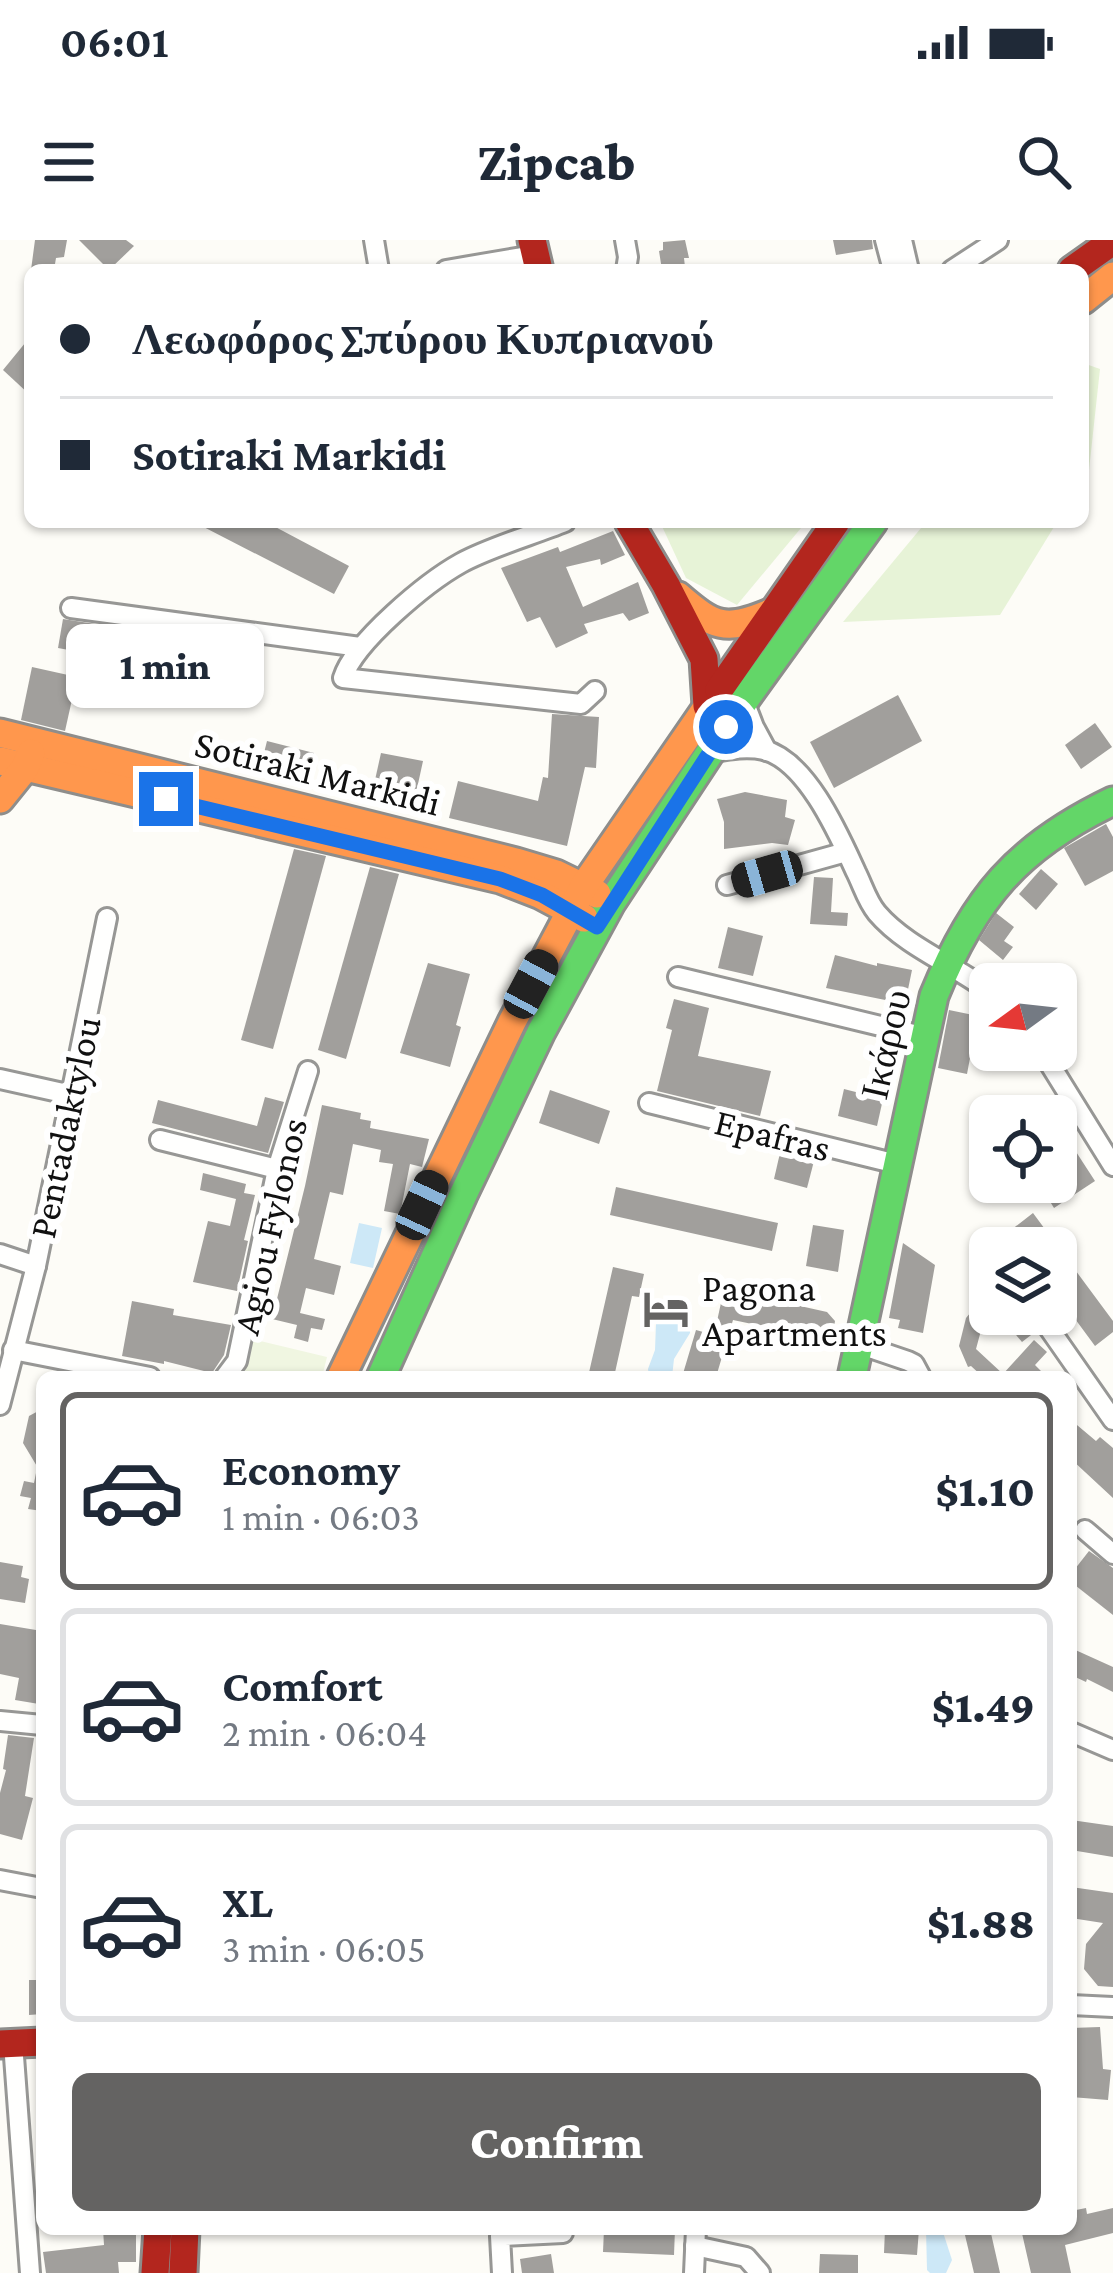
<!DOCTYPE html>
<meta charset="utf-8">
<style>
:root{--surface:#fff;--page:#f6f6f7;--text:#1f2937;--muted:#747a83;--line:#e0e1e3;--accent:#646362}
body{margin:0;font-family:"Crimson Pro",serif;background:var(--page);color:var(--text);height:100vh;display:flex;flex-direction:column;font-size:45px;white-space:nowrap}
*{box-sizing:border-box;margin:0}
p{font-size:39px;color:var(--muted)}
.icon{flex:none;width:66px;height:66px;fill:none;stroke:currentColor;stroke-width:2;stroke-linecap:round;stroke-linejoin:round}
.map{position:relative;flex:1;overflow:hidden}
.panel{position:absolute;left:36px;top:1131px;width:1041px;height:864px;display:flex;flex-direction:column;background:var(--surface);border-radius:18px;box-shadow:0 3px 9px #0004}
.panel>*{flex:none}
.top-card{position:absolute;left:24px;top:24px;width:1065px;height:264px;border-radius:18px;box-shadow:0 3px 9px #0004;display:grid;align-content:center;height:264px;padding:0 36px;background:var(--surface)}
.needle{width:78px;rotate:255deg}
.controls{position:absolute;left:969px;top:723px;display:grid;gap:24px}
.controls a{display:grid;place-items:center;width:108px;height:108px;border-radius:18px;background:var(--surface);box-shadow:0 3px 9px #0004;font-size:60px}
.end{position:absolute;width:54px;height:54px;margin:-27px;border:15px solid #1a73e8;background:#fff;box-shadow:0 0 0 6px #fff}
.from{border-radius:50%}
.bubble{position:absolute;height:84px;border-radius:18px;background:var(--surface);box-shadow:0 3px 9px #0004;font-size:39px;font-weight:800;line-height:84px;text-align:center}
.car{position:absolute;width:36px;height:72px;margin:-36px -18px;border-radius:15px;box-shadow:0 0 9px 3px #0007;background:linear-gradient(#222 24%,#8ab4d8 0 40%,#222 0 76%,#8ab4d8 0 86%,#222 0)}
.top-card b{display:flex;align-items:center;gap:42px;height:114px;font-size:45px}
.top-card b+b{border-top:3px solid var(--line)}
.top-card i{width:30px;height:30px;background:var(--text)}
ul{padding:21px 0 0;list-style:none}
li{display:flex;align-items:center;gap:36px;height:198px;margin:0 24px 18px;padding:0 12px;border:6px solid var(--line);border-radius:18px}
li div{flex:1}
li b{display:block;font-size:45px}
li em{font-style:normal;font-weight:800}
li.current{border-color:var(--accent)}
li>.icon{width:108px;height:108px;stroke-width:1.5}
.button{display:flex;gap:24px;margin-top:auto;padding:24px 36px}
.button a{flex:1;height:138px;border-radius:18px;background:var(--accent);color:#fff;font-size:48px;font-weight:800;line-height:138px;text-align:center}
.status{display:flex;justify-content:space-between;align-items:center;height:84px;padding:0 60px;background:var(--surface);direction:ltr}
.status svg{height:33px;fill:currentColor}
header{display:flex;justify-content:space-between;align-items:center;height:156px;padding:0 36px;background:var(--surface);font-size:54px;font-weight:800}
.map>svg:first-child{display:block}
.green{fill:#e7f3d7}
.pitch{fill:#f0f6e1}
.water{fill:#cde8f7}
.building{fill:#a19f9c}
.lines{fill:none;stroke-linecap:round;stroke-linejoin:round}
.street-casing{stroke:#979795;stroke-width:24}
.fast-casing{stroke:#8e8d8b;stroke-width:33}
.slow-casing{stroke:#8e8d8b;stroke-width:33}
.jam-casing{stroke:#8e8d8b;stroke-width:33}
.street{stroke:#fffffe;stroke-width:18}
.fast{stroke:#63d668;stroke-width:27}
.slow{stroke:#ff974d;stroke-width:27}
.jam{stroke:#b3261e;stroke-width:27}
.route{stroke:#1a73e8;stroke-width:15}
.labels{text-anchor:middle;stroke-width:12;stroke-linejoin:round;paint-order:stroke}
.street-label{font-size:39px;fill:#111;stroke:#fff}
.poi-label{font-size:39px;fill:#111;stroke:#fff;text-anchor:start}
</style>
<div class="status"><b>06:01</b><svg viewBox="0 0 49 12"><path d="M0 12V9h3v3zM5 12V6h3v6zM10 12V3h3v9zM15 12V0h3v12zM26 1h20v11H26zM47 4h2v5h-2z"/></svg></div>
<header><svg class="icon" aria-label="menu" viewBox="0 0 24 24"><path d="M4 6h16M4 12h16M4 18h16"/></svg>Zipcab<svg class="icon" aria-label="search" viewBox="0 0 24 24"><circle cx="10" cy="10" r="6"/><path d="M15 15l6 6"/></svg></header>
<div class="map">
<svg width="1113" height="2033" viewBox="0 0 1113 2033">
<rect width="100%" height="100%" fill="#fdfcf7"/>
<g class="green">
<polygon points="1083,123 1100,129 1089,230 1083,239"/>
<polygon points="660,282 806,282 737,365 686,338"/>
<polygon points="926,282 1057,282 1000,375 843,382"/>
</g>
<polygon class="pitch" points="252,1099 327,1117 322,1137 243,1137"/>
<g class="water">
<polygon points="359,983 382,988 373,1028 350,1023"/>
<polygon points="666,1077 679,1077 690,1085 690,1093 674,1119 672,1137 649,1137 648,1129 655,1110 656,1083"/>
<polygon points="926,1989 942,1989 952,2020 946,2033 930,2033 927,2030"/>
</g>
<g class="building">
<polygon points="35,0 67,0 64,17 56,18 54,30 31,30"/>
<polygon points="79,0 126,0 134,6 109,30"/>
<polygon points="685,0 689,18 684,18 685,27 662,30 659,11 663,10 663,2"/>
<polygon points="833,0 872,0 873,9 836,15"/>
<polygon points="30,97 30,155 3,130"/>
<polygon points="194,282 266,282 349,326 334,354"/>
<polygon points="613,291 625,315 601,325 600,319 566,327 583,367 638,342 649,373 629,381 623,373 584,384 588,393 556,408 540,377 527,382 501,328 558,307 560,312"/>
<polygon points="63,379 134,390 128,421 58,408"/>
<polygon points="32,427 77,437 65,491 21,480"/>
<polygon points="898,455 922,501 834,548 810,502"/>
<polygon points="552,474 599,477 596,528 585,527 567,606 449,578 458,541 538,561 543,537 548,538"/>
<polygon points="1095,483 1112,507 1081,529 1065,505"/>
<polygon points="267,501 314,513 308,542 260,529"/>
<polygon points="381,513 423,521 413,567 371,558"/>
<polygon points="745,552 787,560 785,577 795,580 788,605 772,603 724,609 724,582 717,559"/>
<polygon points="1106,584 1113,597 1113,631 1085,646 1064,608"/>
<polygon points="294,609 326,616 273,809 241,800"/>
<polygon points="370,627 399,634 346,819 318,810"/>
<polygon points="1041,629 1058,644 1036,670 1019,654"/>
<polygon points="814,637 833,638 831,672 848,673 847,686 810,684"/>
<polygon points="996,673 1014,687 1004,701 1013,707 1003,720 979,700"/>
<polygon points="728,687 763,696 753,736 718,728"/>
<polygon points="835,715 877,726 877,723 912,730 905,764 826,748"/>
<polygon points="428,723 470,734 456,785 461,787 450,827 400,813"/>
<polygon points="674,759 709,768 698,816 771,831 760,876 657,851 672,790 666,788"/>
<polygon points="949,770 978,776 967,834 938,828"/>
<polygon points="844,849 883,859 877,886 838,876"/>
<polygon points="550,850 610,871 599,904 539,883"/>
<polygon points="265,857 284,862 268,913 152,883 158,860 257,886"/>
<polygon points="322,865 361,873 360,879 371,881 370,888 429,899 422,927 410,924 400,974 384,971 393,924 379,922 381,910 353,904 343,955 330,952 314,1019 341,1026 334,1055 306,1048 300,1073 325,1079 322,1090 311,1088 308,1102 294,1098 297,1085 272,1079 305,946"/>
<polygon points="1056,881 1095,941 1054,968 1038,942 1056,942"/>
<polygon points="780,913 814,921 807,948 774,939"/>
<polygon points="203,933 246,944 244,953 255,955 244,1000 248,1001 237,1051 193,1042 208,981 230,986 236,959 200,950"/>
<polygon points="616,947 778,983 772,1011 610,975"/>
<polygon points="1033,973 1113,1081 1113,1092 1095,1106 1056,1053 1056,1008 1011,1008 1002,997"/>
<polygon points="813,985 844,990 838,1032 806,1026"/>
<polygon points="903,1003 935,1025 923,1093 898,1088 900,1080 889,1078"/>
<polygon points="613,1027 644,1034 639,1057 632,1056 614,1137 588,1137"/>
<polygon points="724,1049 827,1072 835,1081 832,1101 733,1080 716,1137 682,1137 696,1090 714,1095"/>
<polygon points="132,1061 174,1069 173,1075 231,1085 224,1115 212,1133 164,1121 164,1124 122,1116"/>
<polygon points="980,1061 990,1069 990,1074 983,1083 976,1109 1003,1134 1034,1100 1047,1112 1035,1125 1047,1137 983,1137 971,1126 968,1127 959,1106 966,1078"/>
<polygon points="998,1074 1019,1074 1035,1092 1022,1102"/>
<polygon points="42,1169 42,1271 28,1269 31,1258 20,1256 24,1241 34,1243 36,1233 41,1233 23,1203 29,1176"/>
<polygon points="1071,1180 1096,1201 1100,1197 1113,1208 1113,1258 1071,1219"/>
<polygon points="1089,1311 1113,1328 1113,1375 1071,1342 1071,1334"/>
<polygon points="0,1322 23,1326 21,1337 29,1339 25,1363 0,1359"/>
<polygon points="0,1384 42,1391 42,1446 39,1464 15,1460 19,1438 0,1434"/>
<polygon points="1071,1408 1113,1427 1113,1452 1087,1439 1086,1442 1071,1435"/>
<polygon points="8,1495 34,1498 25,1556 33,1558 22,1600 0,1594 0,1553 6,1530 3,1529"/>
<polygon points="1071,1580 1113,1586 1113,1617 1071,1610"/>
<polygon points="1071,1647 1113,1653 1113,1747 1098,1746 1084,1729 1086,1704 1103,1683 1071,1678"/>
<polygon points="29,1740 42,1740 42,1774 29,1775"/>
<polygon points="1100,1787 1103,1829 1111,1830 1108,1860 1071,1857 1071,1788"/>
<polygon points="1086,1968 1087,1974 1113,1968 1113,1993 1065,2005 1071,2033 1031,2033 1021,1989 1071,1989 1071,1971"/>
<polygon points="103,1989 136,1989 136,2022 118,2022 119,2033 46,2033 43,2012 104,2005"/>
<polygon points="604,1989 675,1989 674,2015 603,2012"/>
<polygon points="885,1989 919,1989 917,2015 884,2013"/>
<polygon points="974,1989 990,1989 1000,2033 974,2033 964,1991"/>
<polygon points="551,2014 554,2033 522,2033 520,2019"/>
<polygon points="820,2014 858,2015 858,2033 819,2033"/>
</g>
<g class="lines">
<g class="street-casing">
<g id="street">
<polyline points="374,0 379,30"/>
<polyline points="625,0 628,17 626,30"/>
<polyline points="885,0 893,30"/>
<polyline points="902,0 909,30"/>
<polyline points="446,30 534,15"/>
<polyline points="952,30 998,0"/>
<path d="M565,282c-32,13 -75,25 -104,41 -34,19 -107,79 -118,115l238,26 14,-13"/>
<polyline points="71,368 360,407"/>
<polyline points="744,461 754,487 767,511"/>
<path d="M709,513c18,-3 36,-7 55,-3 43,11 75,85 92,122 7,14 11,29 21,41 29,34 78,52 113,79"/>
<polyline points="727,645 846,612"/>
<polyline points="678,737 926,797"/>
<polyline points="1041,810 1113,926"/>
<polyline points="0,839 72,855"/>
<polyline points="649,863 897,924"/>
<polyline points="160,900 277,929"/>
<polyline points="0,1014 36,1026"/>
<polyline points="1039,1074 1113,1180"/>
<polyline points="858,1104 908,1121 914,1124 921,1137"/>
<polyline points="13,1110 150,1137"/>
<polyline points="225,1137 237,1121 277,929 308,831"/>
<polyline points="0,1165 36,1026 107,678"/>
<polyline points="1085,1290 1113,1314"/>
<polyline points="0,1481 42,1485"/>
<polyline points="1071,1492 1113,1510"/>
<polyline points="0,1640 42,1648"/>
<polyline points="1071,1765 1113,1767"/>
<polyline points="13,1803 30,2033"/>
<polyline points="695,2006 746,2017 760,2033"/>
<polyline points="502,2033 500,1996 563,1993"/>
<polyline points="694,2033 696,1989"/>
</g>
</g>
<g class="fast-casing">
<g id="fast">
<polyline points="381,1137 463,955 541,792 611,663 744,461 873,282"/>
<path d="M852,1137l82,-381c40,-98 83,-149 179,-195"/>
</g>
</g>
<g class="slow-casing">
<g id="slow">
<polyline points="1083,60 1113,36"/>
<path d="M678,356c36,31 47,36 92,17"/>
<polyline points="0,493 516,622 556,634 597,654"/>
<polyline points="0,521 500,639 541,655 584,678"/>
<polyline points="0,559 25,528 31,513"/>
<polyline points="341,1137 512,782 584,646 719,450"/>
</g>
</g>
<g class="jam-casing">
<g id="jam">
<polyline points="532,0 539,30"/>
<polyline points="1072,30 1113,1"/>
<polyline points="629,282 666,345 704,419 707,466"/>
<polyline points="719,450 836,282"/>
<polyline points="0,1804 42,1802"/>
<polyline points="155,2033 158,1989"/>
<polyline points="183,2033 185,1989"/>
</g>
</g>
<use href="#street" class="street"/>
<use href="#fast" class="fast"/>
<use href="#slow" class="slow"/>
<use href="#jam" class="jam"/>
</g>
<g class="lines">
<polyline class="route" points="166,559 500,639 542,655 597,687 726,487"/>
</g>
<defs>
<g id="hotel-bare" transform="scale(3.6)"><path d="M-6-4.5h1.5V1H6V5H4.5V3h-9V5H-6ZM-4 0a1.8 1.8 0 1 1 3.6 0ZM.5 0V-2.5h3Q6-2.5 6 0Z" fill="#646362" stroke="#fff" stroke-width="2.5" paint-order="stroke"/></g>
</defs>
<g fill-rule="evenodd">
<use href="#hotel-bare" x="666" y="1069"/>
</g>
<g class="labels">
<g class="street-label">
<text transform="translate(318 532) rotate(14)" y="14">Sotiraki Markidi</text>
<text transform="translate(885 804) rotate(-77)" y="14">Ικάρου</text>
<text transform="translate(64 887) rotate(-78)" y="14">Pentadaktylou</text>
<text transform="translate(773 894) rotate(14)" y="14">Epafras</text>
<text transform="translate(269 986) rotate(-77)" y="14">Agiou Fylonos</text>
</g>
<g class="poi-label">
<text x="702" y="1061">Pagona<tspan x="702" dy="45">Apartments</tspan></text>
</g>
</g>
</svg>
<div class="controls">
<a><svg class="needle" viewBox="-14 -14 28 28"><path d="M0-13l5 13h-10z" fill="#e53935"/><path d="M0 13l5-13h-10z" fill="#747a83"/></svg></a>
<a><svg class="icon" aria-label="locate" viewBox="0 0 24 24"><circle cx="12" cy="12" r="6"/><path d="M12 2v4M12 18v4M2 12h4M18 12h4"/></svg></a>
<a><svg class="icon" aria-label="layers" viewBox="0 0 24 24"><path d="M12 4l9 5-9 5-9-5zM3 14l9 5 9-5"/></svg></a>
</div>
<i class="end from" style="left:726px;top:487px"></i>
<i class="end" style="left:166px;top:559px"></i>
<div class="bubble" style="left:66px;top:384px;width:198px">1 min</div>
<i class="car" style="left:767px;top:634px;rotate:254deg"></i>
<i class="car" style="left:531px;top:744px;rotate:28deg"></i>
<i class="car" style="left:422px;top:965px;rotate:25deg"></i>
<div class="top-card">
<b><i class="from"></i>Λεωφόρος Σπύρου Κυπριανού</b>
<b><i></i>Sotiraki Markidi</b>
</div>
<section class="panel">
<ul>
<li class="current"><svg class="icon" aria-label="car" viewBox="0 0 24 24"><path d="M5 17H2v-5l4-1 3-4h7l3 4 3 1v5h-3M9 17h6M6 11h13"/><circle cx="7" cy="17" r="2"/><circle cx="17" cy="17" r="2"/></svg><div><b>Economy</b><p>1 min · 06:03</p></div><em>$1.10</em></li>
<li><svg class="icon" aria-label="car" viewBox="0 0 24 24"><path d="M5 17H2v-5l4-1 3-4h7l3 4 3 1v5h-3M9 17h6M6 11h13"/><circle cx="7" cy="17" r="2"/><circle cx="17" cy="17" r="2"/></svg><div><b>Comfort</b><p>2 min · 06:04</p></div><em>$1.49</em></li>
<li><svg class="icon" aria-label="car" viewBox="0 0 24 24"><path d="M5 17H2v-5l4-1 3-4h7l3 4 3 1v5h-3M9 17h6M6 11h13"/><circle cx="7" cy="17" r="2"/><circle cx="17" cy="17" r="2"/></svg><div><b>XL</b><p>3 min · 06:05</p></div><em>$1.88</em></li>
</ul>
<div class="button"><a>Confirm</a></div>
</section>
</div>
